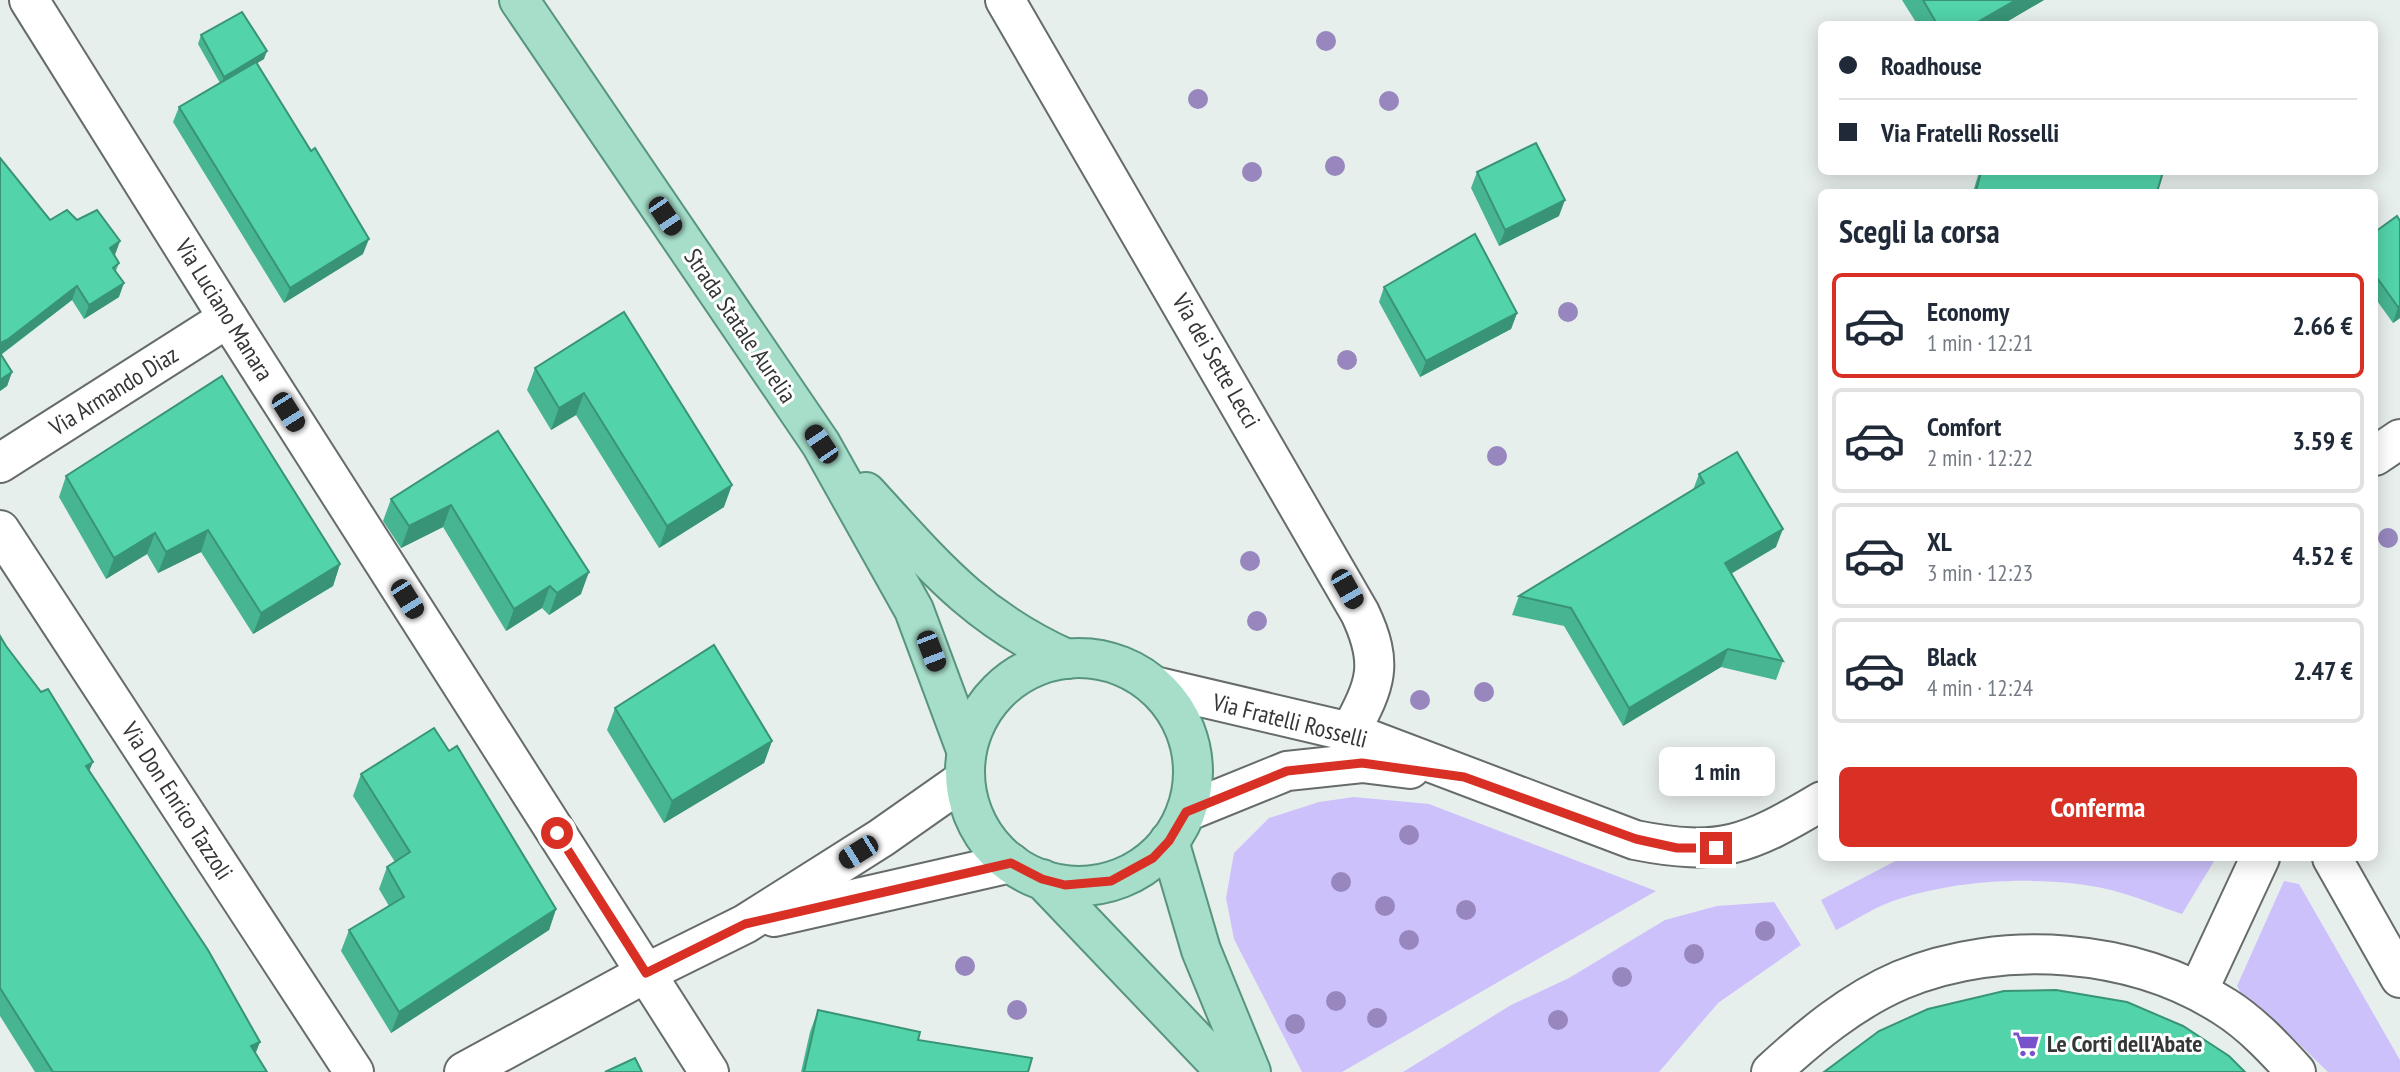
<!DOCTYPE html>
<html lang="it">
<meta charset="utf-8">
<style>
:root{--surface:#fff;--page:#f2f2f3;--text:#1f2937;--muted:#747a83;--line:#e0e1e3;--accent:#d93025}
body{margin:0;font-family:"PT Sans Narrow",sans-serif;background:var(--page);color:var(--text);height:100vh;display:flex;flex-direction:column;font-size:26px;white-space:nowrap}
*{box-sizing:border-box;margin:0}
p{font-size:23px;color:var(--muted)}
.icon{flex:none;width:38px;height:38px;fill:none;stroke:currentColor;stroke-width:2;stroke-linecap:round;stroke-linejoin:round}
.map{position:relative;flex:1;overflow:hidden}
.sheet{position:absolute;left:1818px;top:189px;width:560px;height:672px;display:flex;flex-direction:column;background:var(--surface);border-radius:10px;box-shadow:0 4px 18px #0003}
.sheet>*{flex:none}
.hud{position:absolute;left:1818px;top:21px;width:560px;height:154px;border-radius:10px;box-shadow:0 4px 18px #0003;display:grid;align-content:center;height:154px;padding:0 21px;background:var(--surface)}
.end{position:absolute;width:32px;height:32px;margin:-16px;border:9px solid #d93025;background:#fff;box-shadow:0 0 0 4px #fff}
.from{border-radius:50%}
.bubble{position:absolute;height:49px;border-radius:10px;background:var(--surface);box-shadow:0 4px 18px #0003;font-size:23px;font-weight:700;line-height:49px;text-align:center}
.car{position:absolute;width:21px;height:42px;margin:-21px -10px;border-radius:9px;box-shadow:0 0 5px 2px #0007;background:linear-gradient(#222 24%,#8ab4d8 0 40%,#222 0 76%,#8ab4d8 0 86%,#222 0)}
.hud b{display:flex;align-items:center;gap:24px;height:66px;font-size:26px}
.hud b+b{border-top:2px solid var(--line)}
.hud i{width:18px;height:18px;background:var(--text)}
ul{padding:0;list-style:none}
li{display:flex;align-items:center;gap:21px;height:105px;margin:0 14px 10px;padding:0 7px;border:4px solid var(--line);border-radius:10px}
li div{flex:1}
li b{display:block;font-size:26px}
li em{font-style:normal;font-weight:700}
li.on{border-color:var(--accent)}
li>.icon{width:63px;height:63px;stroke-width:1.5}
h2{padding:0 21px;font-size:32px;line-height:84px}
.cta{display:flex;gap:14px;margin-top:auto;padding:14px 21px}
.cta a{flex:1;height:80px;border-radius:10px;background:var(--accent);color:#fff;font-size:28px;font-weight:700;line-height:80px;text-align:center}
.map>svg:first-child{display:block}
.grass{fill:#cdc1fb}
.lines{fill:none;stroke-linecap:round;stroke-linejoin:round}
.minor-casing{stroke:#656c69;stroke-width:42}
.major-casing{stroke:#58957f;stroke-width:42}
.minor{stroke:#fff;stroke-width:38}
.major{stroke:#a6deca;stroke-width:38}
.tree{fill:#9787be}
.wall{fill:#47b592}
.shaded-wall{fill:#399477}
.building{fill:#52d3aa;stroke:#399477;stroke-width:2}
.route{stroke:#d93025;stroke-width:9}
.labels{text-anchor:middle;stroke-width:6;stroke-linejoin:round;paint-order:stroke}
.street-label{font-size:24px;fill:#343736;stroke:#fff}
.poi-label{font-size:24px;font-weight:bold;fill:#343736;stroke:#fff;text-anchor:start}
</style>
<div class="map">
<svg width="2400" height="1072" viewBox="0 0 2400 1072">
<rect width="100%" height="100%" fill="#e7efec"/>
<g class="grass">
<polygon points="1354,797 1429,804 1656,891 1342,1072 1302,1072 1234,939 1226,898 1234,853 1269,818 1319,802"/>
<path d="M1901,858h315l-34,56c-24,-8 -47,-18 -71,-24 -66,-16 -165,-11 -228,15 -16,7 -31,17 -47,25l-15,-30z"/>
<polygon points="2284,881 2299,884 2400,1060 2400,1072 2328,1072 2296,1041 2244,999 2237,986"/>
<polygon points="1774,902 1801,945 1718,1003 1659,1072 1403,1072 1511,1005 1569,978 1665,920 1717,906"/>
</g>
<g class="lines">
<g class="minor-casing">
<g id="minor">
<polyline points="29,0 228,318 709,1072"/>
<path d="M1005,0l355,613c24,51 16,71 -10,119"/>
<polyline points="2375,456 2400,439"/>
<polyline points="0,463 228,318"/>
<polyline points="0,530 354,1072"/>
<path d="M1154,686l196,46 285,108c86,17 113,5 187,-39"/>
<polyline points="1186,812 1287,771 1362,763 1410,769"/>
<polyline points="2332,858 2400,978"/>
<polyline points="774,917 1011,863"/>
<polyline points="2198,991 2260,858"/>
<polyline points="464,1072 646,973 745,924 881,838 965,779"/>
<path d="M1771,1072c39,-36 81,-71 130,-92 101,-42 233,-32 324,27 27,17 50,42 71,65"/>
</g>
</g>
<g class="major-casing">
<g id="major">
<polyline points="519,0 821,444 914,610 966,750"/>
<path d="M866,492c67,73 108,125 201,167"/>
<circle cx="1079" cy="772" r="114"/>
<polyline points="1169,841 1201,950 1251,1072"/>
<polyline points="1042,879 1226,1072"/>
</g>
</g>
<use href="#minor" class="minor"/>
<use href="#major" class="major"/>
</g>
<g class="tree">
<circle cx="1326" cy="41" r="10"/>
<circle cx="1198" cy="99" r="10"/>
<circle cx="1389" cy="101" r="10"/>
<circle cx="1335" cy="166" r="10"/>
<circle cx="1252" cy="172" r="10"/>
<circle cx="1568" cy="312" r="10"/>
<circle cx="1347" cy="360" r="10"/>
<circle cx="1497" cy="456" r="10"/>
<circle cx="2388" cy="538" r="10"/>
<circle cx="1250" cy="561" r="10"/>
<circle cx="1257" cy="621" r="10"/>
<circle cx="1484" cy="692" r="10"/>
<circle cx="1420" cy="700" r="10"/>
<circle cx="1409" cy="835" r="10"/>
<circle cx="1341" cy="882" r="10"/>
<circle cx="1385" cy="906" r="10"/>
<circle cx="1466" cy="910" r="10"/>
<circle cx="1765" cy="931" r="10"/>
<circle cx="1409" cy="940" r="10"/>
<circle cx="1694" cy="954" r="10"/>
<circle cx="965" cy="966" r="10"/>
<circle cx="1622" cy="977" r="10"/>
<circle cx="1336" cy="1001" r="10"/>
<circle cx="1017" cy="1010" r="10"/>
<circle cx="1377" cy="1018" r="10"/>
<circle cx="1558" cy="1020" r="10"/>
<circle cx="1295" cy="1024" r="10"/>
</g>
<g class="wall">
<polygon points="1902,0 2044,0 2003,24 1917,24"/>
<polygon points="201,35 264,59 257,63 363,254 284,303 173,122 179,107 220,83 198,44"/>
<polygon points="0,158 50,220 77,220 120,241 114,255 119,263 116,271 119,297 84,319 72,300 1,355 12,372 7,386 0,391"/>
<polygon points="1477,172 1559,216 1499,246 1471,188"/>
<polygon points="1979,172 2163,172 2157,192 1973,192"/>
<polygon points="2400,221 2400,318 2393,323 2375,298 2375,232"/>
<polygon points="1384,287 1517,313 1511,329 1420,377 1379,302"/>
<polygon points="624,312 724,507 659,548 576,415 551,430 527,390 535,368"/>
<polygon points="498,431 581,594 549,615 542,608 506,631 443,527 401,548 383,521 391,499"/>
<polygon points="1699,474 1776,547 1731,574 1783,661 1776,680 1721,667 1623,726 1564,626 1512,615 1519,596 1693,490"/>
<polygon points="66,476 340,564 333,586 253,634 201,552 158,573 147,554 106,579 59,497"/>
<polygon points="0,636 89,771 267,1072 35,1072 0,1016"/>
<polygon points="615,708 772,741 764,763 664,823 607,730"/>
<polygon points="449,751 556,909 549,930 391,1033 341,951 349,930 389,906 379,889 387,867 395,862 353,796 361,774"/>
<polygon points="818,1010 918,1040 1028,1072 801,1072 810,1032"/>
</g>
<g class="shaded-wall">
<polygon points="2016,0 2044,0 2003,24 1974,24"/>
<polygon points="267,51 264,59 221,85 224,77"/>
<polygon points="1565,200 1559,216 1499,246 1505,230"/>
<polygon points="369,239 363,254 284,303 290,288"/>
<polygon points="120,241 115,255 105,262 110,248"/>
<polygon points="124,283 119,297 84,319 89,305"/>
<polygon points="77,286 72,300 0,355 0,343"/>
<polygon points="2400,306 2400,318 2393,323 2398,307"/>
<polygon points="1517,313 1511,329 1420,377 1426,361"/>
<polygon points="12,372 7,386 0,391 0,380"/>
<polygon points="584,393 576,415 551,430 559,408"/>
<polygon points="732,485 724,507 659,548 667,526"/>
<polygon points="451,505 443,527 401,548 409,526"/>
<polygon points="1783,529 1776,547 1718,581 1725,563"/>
<polygon points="208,530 201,552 158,573 166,552"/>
<polygon points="155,533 147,554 106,579 114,558"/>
<polygon points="340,564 333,586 253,634 261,613"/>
<polygon points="589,572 581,594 549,615 557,593"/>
<polygon points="550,586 542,608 506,631 514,609"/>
<polygon points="1728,649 1721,667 1623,726 1629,708"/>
<polygon points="772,741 764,763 664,823 672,801"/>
<polygon points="93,762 86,779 86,766"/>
<polygon points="556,909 549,930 391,1033 399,1012"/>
<polygon points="260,1042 253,1060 251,1046"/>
</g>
<g class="building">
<polygon points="1923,0 2016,0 1974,24 1937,24"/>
<polygon points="242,12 267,51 224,77 201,35"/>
<polygon points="256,62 311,151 315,148 369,239 290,288 179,107"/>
<polygon points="1536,143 1565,200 1505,230 1477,172"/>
<polygon points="0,158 50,220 67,210 77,220 97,210 120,241 110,248 119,263 113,268 124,283 89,305 77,286 7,340 0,343"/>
<polygon points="1981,172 2163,172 2157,192 1983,192 1976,191"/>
<polygon points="2397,216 2400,221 2400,306 2398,307 2375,275 2375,232"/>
<polygon points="1475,234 1517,313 1426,361 1384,287"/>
<polygon points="624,312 732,485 667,526 584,393 559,408 535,368"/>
<polygon points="0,353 12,372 0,380"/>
<polygon points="222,376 340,564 261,613 208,530 166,552 155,533 114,558 66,476"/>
<polygon points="498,431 589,572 557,593 550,586 514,609 451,505 409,526 391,499"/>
<polygon points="1737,452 1783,529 1725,563 1783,661 1728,649 1629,708 1571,608 1519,596 1704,483 1699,474"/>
<polygon points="0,636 6,646 41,692 48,689 93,762 86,766 208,950 260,1042 251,1046 267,1072 53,1072 0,988"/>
<polygon points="714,645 772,741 672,801 615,708"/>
<polygon points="434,728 449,751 457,746 556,909 399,1012 349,930 404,897 387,867 410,852 361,774"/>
<polygon points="2056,990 2127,1002 2183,1026 2229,1056 2245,1072 1824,1072 1879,1031 1928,1009 2004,991"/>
<polygon points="818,1010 920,1032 918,1040 1032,1058 1028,1072 804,1072"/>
<polygon points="635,1058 642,1072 605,1072"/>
</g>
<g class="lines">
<polyline class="route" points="557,833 646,973 745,924 1011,863 1042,879 1065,885 1111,881 1153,858 1169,841 1186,812 1287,771 1362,763 1464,777 1636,839 1677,848 1716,848"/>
</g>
<defs>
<g id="supermarket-bare" transform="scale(2.1)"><path d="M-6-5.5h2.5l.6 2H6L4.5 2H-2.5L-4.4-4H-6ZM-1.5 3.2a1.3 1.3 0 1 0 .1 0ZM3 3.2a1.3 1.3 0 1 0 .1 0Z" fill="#7852cb" stroke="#fff" stroke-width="2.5" paint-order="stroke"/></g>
</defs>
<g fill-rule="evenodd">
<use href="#supermarket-bare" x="2026" y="1044"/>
</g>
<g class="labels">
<g class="street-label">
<text transform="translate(224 310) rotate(58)" y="8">Via Luciano Manara</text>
<text transform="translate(740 326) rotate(56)" y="8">Strada Statale Aurelia</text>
<text transform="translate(1216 361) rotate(60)" y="8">Via dei Sette Lecci</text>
<text transform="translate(114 391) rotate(-32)" y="8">Via Armando Diaz</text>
<text transform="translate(1290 721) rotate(14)" y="8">Via Fratelli Rosselli</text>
<text transform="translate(177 801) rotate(57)" y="8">Via Don Enrico Tazzoli</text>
</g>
<g class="poi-label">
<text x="2047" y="1052">Le Corti dell'Abate</text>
</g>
</g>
</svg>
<i class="end from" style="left:557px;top:833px"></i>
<i class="end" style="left:1716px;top:848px"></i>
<div class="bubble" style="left:1659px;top:747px;width:116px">1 min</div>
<i class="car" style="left:665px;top:216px;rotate:146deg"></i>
<i class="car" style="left:288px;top:412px;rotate:148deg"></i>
<i class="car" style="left:821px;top:444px;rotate:326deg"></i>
<i class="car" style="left:1347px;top:589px;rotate:150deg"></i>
<i class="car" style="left:407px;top:599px;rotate:148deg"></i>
<i class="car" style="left:931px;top:651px;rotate:159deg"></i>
<i class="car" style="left:858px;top:852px;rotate:238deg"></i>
<div class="hud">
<b><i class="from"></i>Roadhouse</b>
<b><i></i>Via Fratelli Rosselli</b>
</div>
<section class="sheet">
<h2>Scegli la corsa</h2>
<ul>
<li class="on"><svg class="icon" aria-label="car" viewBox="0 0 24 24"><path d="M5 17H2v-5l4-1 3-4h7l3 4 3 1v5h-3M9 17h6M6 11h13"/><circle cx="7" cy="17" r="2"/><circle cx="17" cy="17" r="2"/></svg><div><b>Economy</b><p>1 min · 12:21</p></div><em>2.66 €</em></li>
<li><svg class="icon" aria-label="car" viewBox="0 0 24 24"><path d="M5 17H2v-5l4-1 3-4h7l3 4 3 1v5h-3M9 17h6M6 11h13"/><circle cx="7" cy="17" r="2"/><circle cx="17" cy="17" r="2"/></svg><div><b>Comfort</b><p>2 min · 12:22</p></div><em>3.59 €</em></li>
<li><svg class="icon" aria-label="car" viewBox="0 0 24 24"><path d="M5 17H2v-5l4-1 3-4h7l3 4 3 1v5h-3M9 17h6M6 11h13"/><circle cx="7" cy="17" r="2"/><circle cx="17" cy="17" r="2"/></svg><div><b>XL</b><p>3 min · 12:23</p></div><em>4.52 €</em></li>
<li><svg class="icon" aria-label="car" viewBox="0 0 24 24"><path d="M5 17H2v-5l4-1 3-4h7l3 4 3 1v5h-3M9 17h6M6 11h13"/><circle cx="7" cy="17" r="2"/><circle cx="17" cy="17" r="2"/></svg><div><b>Black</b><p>4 min · 12:24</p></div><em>2.47 €</em></li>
</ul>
<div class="cta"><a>Conferma</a></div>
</section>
</div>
